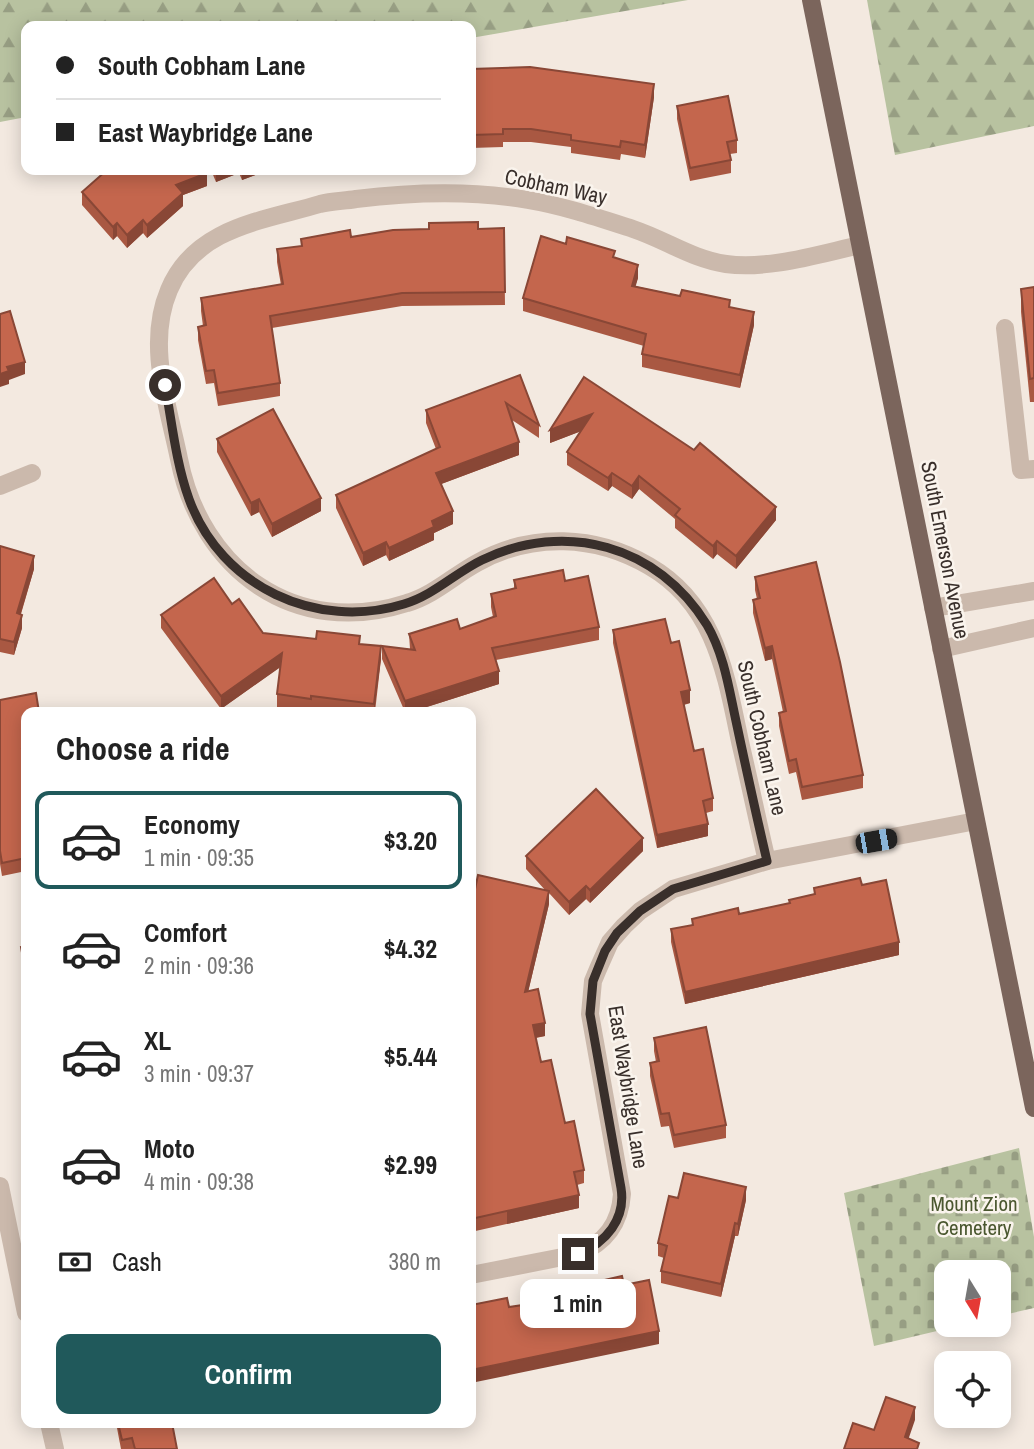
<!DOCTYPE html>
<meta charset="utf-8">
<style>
:root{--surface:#fff;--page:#f6f6f6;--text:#222;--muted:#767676;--line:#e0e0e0;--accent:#20595b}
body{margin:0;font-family:"Archivo Narrow",sans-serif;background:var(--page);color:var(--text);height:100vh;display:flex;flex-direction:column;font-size:26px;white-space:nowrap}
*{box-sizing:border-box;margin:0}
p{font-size:23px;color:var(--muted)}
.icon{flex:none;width:38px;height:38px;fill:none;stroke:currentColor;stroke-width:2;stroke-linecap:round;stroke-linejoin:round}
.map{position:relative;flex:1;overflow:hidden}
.drawer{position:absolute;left:21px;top:707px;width:455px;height:721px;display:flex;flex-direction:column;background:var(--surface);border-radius:14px;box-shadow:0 4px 18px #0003}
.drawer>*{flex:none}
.hud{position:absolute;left:21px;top:21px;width:455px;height:154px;border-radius:14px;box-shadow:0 4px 18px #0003;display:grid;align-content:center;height:154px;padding:0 35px;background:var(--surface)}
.needle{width:46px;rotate:169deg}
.tools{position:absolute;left:934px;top:1260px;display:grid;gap:14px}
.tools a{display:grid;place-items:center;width:77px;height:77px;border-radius:14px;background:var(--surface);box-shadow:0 4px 18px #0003;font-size:35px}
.end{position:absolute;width:32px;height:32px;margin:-16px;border:9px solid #392f2b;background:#fff;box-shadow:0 0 0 4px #fff}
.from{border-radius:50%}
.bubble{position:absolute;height:49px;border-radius:14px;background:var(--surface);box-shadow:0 4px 18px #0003;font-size:23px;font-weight:800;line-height:49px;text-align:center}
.car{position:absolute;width:21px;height:42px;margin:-21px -10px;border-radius:9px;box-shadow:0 0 5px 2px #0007;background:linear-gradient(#222 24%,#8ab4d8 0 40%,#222 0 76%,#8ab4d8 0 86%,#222 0)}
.hud b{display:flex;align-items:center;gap:24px;height:66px;font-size:26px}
.hud b+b{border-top:2px solid var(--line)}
.hud i{width:18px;height:18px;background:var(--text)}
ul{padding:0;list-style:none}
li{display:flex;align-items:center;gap:21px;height:98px;margin:0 14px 10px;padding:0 21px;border:4px solid transparent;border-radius:14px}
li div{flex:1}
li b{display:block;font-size:26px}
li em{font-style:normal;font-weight:800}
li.current{border-color:var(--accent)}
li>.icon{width:63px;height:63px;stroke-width:1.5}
h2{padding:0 35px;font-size:32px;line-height:84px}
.pay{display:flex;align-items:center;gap:18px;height:77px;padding:0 35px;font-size:26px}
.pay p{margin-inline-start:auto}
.button{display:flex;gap:14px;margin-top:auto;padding:14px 35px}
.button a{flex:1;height:80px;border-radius:14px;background:var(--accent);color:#fff;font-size:28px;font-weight:800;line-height:80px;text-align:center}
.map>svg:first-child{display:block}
.forest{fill:url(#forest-firs)}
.cemetery{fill:url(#cemetery-stones)}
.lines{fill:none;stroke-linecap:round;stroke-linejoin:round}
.minor{stroke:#cbb9ac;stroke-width:18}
.major{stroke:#7b655c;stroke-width:18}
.wall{fill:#a95842}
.shaded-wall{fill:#894736}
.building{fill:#c4664d;stroke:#894736;stroke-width:2}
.route{stroke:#392f2b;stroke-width:9}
.labels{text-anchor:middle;stroke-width:5;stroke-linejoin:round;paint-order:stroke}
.street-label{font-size:21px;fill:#392f2b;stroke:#faf4ed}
.park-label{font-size:21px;fill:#4a572f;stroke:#faf4ed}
</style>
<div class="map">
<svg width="1034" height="1449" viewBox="0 0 1034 1449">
<defs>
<pattern id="forest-firs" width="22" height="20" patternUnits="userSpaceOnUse" patternTransform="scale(1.75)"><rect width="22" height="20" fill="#b8c2a0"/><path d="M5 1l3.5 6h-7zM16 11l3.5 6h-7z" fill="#979e83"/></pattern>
<pattern id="cemetery-stones" width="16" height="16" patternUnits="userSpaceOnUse" patternTransform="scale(1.75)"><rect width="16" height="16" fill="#b8c2a0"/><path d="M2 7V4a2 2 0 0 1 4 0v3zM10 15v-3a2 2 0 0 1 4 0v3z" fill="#979e83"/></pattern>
</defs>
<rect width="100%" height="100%" fill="#f3e9e0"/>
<g class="forest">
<polygon points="0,0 688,0 471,38 471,26 26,26 26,117 0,122"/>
<polygon points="867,0 1034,0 1034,126 895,155"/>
</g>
<polygon class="cemetery" points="1019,1148 1034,1237 1034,1308 999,1316 999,1272 947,1272 947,1325 962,1325 874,1346 844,1193"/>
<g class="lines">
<g class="minor">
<polyline points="1005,328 1021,470 1034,469"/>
<polyline points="0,486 32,473"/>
<polyline points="933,608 1034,591"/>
<polyline points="941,649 1034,628"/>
<path d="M767,861c-9,-38 -17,-77 -26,-115 -15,-69 -24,-141 -92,-180 -53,-31 -117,-34 -172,-3 -24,13 -43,32 -70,40 -112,36 -206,-33 -228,-144 -11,-54 -33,-115 -10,-169 26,-63 94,-69 151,-86 12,-3 24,-3 36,-5 57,-7 115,-9 172,1 36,6 71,18 105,29 33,11 59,30 93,35 42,6 93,-10 134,-19"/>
<polyline points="0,1186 26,1313"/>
<path d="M471,1275l107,-21c27,-11 42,-30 44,-60l-32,-180 3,-33 5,-12 12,-27 14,-16 16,-15 33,-22 94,-28 209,-40"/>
<polyline points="49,1423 55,1449"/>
</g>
<polyline class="major" points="811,0 1034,1108"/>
</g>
<g class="wall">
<polygon points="471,69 654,97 645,158 621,154 620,160 571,153 571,147 531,142 503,142 503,147 471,148"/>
<polygon points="677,106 737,140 737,153 730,154 731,160 731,173 690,181 677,119"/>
<polygon points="211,170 269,170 242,180 239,173 216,182"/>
<polygon points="207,186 183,195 183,206 147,238 143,233 127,248 117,236 113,240 82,205 82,192"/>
<polygon points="504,228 505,305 402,306 272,328 280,383 280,396 218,406 214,383 206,384 198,340 198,327 203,326 201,311 201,298 281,285 277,262 277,249 301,246 301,239"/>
<polygon points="615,258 638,278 635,286 730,307 754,325 740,388 642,367 642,354 644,346 523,311 523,298"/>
<polygon points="1034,287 1034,402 1030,402 1021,312 1021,289"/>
<polygon points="520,375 539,425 539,438 512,420 519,455 441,484 453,524 434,533 434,540 389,561 386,555 363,566 336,508 336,495 436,449 426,423 426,410"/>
<polygon points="584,377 776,520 736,569 717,554 713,559 675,528 675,519 639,489 632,499 612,486 608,491 567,465 567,452 581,431 550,443"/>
<polygon points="217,439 321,511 272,537 259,512 251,516 217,452"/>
<polygon points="0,546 34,569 21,614 22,628 14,655 0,652"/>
<polygon points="755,577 863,775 863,788 802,800 796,772 789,774 779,726 779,713 783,712 772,659 765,661 753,613 753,600 757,599 755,590"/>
<polygon points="514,580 565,581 599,627 599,640 496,660 499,684 411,712 405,712 382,659 382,646 410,649 409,634 460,629 493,617 491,607 491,594 514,589"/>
<polygon points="232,604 263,633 360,644 381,659 375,712 340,712 311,709 311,711 277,707 277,694 280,667 221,709 161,628 161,615"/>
<polygon points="613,630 671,643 690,703 684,705 694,751 713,798 713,811 706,813 708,836 657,848 613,643"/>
<polygon points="0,700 26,712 26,761 24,761 26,774 26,871 2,876 0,864"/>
<polygon points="643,851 590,903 586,899 569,915 549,893 549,904 528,992 545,1036 536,1038 541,1062 584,1170 584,1183 577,1185 579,1208 471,1232 471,908 546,891 526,869 526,856"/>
<polygon points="862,885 899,955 685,1004 671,942 671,929 692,925 692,919 739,914 789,903 814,895 814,888"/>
<polygon points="26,946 26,988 21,960 21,947"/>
<polygon points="654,1038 726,1125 726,1138 674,1148 669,1126 661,1127 650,1076 650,1063 656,1062 654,1051"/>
<polygon points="678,1198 746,1200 738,1236 735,1236 721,1297 661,1283 661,1271 664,1258 658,1256 658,1243"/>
<polygon points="116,1423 172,1423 177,1449 121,1449"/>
</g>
<g class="shaded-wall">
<polygon points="654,84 654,97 645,158 645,145"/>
<polygon points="216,170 239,170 239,173 216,182"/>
<polygon points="242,170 269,170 242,180"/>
<polygon points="207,173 207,186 183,195 183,206 147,238 147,225 176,185"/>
<polygon points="143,220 143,233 127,248 127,235"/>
<polygon points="117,223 117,236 113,240 113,227"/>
<polygon points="638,265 638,278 632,299 632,286"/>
<polygon points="754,312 754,325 740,388 740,375"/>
<polygon points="25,362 25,374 9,380 9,384 0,387 0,374 7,367"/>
<polygon points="592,414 592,427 550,443 550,430"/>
<polygon points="519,442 519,455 436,486 436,473"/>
<polygon points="612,473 612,486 608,491 608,478"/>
<polygon points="639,476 639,489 632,499 632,486"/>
<polygon points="321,498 321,511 272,537 272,524"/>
<polygon points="259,499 259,512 251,516 251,503"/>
<polygon points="776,507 776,520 736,569 736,556"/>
<polygon points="453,511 453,524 434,533 434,540 389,561 389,548 432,521"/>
<polygon points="717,541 717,554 713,559 713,546"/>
<polygon points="386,542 386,555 363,566 363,553"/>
<polygon points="34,556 34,569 17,626 17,613"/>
<polygon points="22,615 22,628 14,655 14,642"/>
<polygon points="381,646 381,659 374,712 374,704"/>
<polygon points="772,646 772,659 765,661 765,648"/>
<polygon points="282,653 282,666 221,709 221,696"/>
<polygon points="499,671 499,684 411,712 405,712 405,701"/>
<polygon points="690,690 690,703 681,705 681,692"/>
<polygon points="708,824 708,836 657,848 657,835"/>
<polygon points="643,838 643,851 590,903 590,890"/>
<polygon points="586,886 586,899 569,915 569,902"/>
<polygon points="549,891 549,904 525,1005 525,992"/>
<polygon points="899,942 899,955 685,1004 685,992"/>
<polygon points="545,1023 545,1036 533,1038 533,1025"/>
<polygon points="746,1187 746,1200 738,1236 738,1224"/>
<polygon points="579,1195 579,1208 507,1224 507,1211"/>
<polygon points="735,1223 735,1236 721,1297 721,1284"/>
<polygon points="659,1331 659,1344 471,1383 471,1370"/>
<polygon points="915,1407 915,1420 905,1449 905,1437"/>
</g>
<g class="building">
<polygon points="530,67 654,84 645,145 621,141 620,147 571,140 571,135 531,129 503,129 503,134 471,135 471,69"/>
<polygon points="728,96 737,140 727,142 731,160 690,168 677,106"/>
<polygon points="107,170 205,170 207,173 176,185 183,193 147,225 143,220 127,235 117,223 113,227 82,192"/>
<polygon points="478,222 478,229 504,228 505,292 402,293 270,316 280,383 218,393 214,370 206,371 198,327 206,325 201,298 283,284 277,249 302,246 301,239 350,230 351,237 393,230 429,229 429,223"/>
<polygon points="541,236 566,244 567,237 615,251 613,257 638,265 632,286 680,296 682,290 730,300 729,307 754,312 740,375 642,354 646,334 523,298"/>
<polygon points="1034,287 1034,378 1030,379 1021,289"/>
<polygon points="10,311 25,362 7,367 9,371 0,374 0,314"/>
<polygon points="520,375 539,425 506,403 519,442 436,473 453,511 432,521 434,527 417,535 389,548 386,542 363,553 336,495 440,447 426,410"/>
<polygon points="584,377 694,450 700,443 776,507 736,556 717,541 713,546 675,515 680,509 639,476 632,486 612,473 608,478 567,452 592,414 550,430"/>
<polygon points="273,409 321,498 272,524 259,499 251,503 217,439"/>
<polygon points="0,546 34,556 17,613 22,615 14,642 0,639"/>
<polygon points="816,562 840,662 863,775 802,787 796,759 789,761 779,713 786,711 772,646 765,648 753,600 760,598 755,577"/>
<polygon points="563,570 565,581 588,576 599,627 492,648 499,671 405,701 382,646 415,650 409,634 457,619 460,629 496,616 491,594 516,588 514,580"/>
<polygon points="214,578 232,604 239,599 263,633 316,639 317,631 360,636 359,644 381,646 374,704 311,696 311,699 277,694 282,653 221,696 161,615"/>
<polygon points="665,619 671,643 679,641 690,690 681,692 694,751 703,749 713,798 703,801 708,824 657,835 613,630"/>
<polygon points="36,693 39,712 26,712 26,748 22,749 26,774 26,858 2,863 0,851 0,700"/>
<polygon points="596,789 643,838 590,890 586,886 569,902 526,856"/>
<polygon points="478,875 549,891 525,992 538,989 545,1023 533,1025 541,1062 551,1060 565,1123 574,1121 584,1170 574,1172 579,1195 471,1219 471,923 473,911 471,911 471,908"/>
<polygon points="860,878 862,885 886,880 899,942 685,992 671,929 693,925 692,919 738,908 739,914 790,903 789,900 815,894 814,888"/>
<polygon points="26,946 26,975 21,947"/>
<polygon points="706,1027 726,1125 674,1135 669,1113 661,1114 650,1063 659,1061 654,1038"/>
<polygon points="684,1173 746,1187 738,1224 735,1223 721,1284 661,1271 667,1246 658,1243 669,1196 678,1198"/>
<polygon points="622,1276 624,1285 649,1280 659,1331 471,1370 471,1305 507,1298 509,1307 536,1303 575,1295 574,1287"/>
<polygon points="886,1397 915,1407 905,1437 919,1443 917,1449 844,1449 853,1423 874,1430"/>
<polygon points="118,1423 172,1423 177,1449 135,1449 132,1438 122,1440"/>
</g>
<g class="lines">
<path class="route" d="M165,385c7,38 11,78 24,114 32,88 128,132 215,105 30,-9 51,-31 78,-44 83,-40 176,-15 225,65 17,29 22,64 29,96 10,47 20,93 31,140l-94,28 -33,22 -23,22 -12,18 -12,30 -3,33 31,174c5,31 -15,55 -43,66"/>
</g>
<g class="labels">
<g class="street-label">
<text transform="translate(556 187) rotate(12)" y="7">Cobham Way</text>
<text transform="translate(945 550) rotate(79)" y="7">South Emerson Avenue</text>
<text transform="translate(762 738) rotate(77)" y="7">South Cobham Lane</text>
<text transform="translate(628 1087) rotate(81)" y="7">East Waybridge Lane</text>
</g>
<g class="park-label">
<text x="974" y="1211">Mount Zion<tspan x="974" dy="24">Cemetery</tspan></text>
</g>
</g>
</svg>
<div class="tools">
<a><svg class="needle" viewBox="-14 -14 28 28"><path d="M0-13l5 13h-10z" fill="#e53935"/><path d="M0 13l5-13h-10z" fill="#767676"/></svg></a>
<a><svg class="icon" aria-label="locate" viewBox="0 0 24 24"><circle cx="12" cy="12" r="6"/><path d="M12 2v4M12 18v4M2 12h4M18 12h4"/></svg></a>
</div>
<i class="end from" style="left:165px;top:385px"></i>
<i class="end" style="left:578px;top:1254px"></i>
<div class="bubble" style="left:520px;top:1279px;width:116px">1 min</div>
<i class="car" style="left:876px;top:841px;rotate:80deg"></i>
<div class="hud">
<b><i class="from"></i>South Cobham Lane</b>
<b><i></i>East Waybridge Lane</b>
</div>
<section class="drawer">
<h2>Choose a ride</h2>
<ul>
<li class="current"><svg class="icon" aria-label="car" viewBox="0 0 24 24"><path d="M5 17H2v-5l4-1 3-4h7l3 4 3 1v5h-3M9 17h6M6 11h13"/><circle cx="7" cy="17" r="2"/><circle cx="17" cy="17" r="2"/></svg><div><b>Economy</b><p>1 min · 09:35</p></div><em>$3.20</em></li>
<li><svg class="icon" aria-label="car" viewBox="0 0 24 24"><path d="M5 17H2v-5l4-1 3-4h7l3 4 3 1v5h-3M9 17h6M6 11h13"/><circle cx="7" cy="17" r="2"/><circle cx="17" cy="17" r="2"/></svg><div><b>Comfort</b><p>2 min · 09:36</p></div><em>$4.32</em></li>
<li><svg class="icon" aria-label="car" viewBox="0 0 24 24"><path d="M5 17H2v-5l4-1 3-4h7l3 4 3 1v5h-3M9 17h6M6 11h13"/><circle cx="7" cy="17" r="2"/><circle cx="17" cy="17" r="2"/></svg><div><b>XL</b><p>3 min · 09:37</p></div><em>$5.44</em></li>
<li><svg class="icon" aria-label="car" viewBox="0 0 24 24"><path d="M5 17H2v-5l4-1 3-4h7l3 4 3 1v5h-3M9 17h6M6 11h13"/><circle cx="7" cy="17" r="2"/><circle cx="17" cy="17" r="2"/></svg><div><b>Moto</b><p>4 min · 09:38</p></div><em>$2.99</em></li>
</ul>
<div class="pay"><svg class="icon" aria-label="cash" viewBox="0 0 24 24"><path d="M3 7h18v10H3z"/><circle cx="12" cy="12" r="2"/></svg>Cash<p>380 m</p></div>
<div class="button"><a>Confirm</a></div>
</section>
</div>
